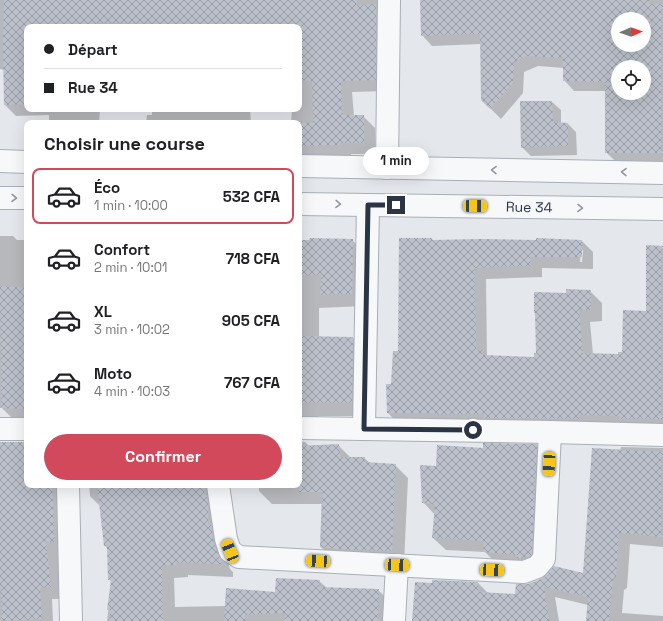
<!DOCTYPE html>
<html lang="fr">
<meta charset="utf-8">
<style>
:root{--surface:#fff;--page:#f2f2f2;--text:#202124;--muted:#757577;--line:#e0e0e0;--accent:#d1495b}
body{margin:0;font-family:"Space Grotesk",sans-serif;background:var(--page);color:var(--text);height:100vh;display:flex;flex-direction:column;font-size:15px;white-space:nowrap}
*{box-sizing:border-box;margin:0}
p{font-size:13px;color:var(--muted)}
.icon{flex:none;width:22px;height:22px;fill:none;stroke:currentColor;stroke-width:2;stroke-linecap:round;stroke-linejoin:round}
.map{position:relative;flex:1;overflow:hidden}
.panel{position:absolute;left:24px;top:120px;width:278px;height:368px;display:flex;flex-direction:column;background:var(--surface);border-radius:8px;box-shadow:0 4px 16px #0002}
.panel>*{flex:none}
.top-card{position:absolute;left:24px;top:24px;width:278px;height:88px;border-radius:8px;box-shadow:0 4px 16px #0002;display:grid;align-content:center;height:88px;padding:0 20px;background:var(--surface)}
.needle{width:26px;rotate:88deg}
.fabs{position:absolute;left:611px;top:12px;display:grid;gap:8px}
.fabs a{display:grid;place-items:center;width:40px;height:40px;border-radius:50%;background:var(--surface);box-shadow:0 4px 16px #0002;font-size:20px}
.end{position:absolute;width:18px;height:18px;margin:-9px;border:5px solid #2b3445;background:#fff;box-shadow:0 0 0 2px #fff}
.from{border-radius:50%}
.bubble{position:absolute;height:28px;border-radius:14px;background:var(--surface);box-shadow:0 4px 16px #0002;font-size:13px;font-weight:600;line-height:28px;text-align:center}
.car{position:absolute;width:12px;height:24px;margin:-12px -6px;border-radius:5px;box-shadow:0 0 3px 1px #0007;background:linear-gradient(#f5c518 24%,#345 0 40%,#f5c518 0 76%,#345 0 86%,#f5c518 0)}
.top-card b{display:flex;align-items:center;gap:14px;height:38px;font-size:15px}
.top-card b+b{border-top:1px solid var(--line)}
.top-card i{width:10px;height:10px;background:var(--text)}
ul{padding:0;list-style:none}
li{display:flex;align-items:center;gap:12px;height:56px;margin:0 8px 6px;padding:0 12px;border:2px solid transparent;border-radius:8px}
li div{flex:1}
li b{display:block;font-size:15px}
li em{font-style:normal;font-weight:600}
li.selected{border-color:var(--accent)}
li>.icon{width:36px;height:36px;stroke-width:1.5}
h2{padding:0 20px;font-size:18px;line-height:48px}
.button{display:flex;gap:8px;margin-top:auto;padding:8px 20px}
.button a{flex:1;height:46px;border-radius:24px;background:var(--accent);color:#fff;font-size:16px;font-weight:600;line-height:46px;text-align:center}
.map>svg:first-child{display:block}
.shadow{fill:#0003;fill-rule:evenodd}
.building{fill:url(#building-cross-hatch);fill-rule:evenodd}
.lines{fill:none;stroke-linecap:round;stroke-linejoin:round}
.street-casing{stroke:#a9aeb7;stroke-width:24}
.street{stroke:#f7f8fa;stroke-width:22}
.oneway{stroke:#9196a0}
.route{stroke:#2b3445;stroke-width:5}
.labels{text-anchor:middle;stroke-width:3.5;stroke-linejoin:round;paint-order:stroke}
.street-label{font-size:14px;fill:#2b3445;stroke:#f4f6f9}
</style>
<div class="map">
<svg width="663" height="621" viewBox="0 0 663 621">
<defs>
<pattern id="building-cross-hatch" width="8" height="8" patternUnits="userSpaceOnUse"><rect width="8" height="8" fill="#bbc0ca"/><path d="M0 0l8 8M0 8l8-8" fill="none" stroke="#989da6"/></pattern>
</defs>
<rect width="100%" height="100%" fill="#e4e7ec"/>
<g class="shadow">
<polygon points="0,0 394,0 387,91 352,92 354,116 363,116 375,128 375,154 351,154 351,156 302,157 299,153 299,123 291,123 292,109 299,109 299,27 27,27 27,109 100,109 99,123 51,123 49,121 49,115 16,116 5,105 4,70 0,69"/>
<path d="M421,0h242v163h-46l-11,-11v-61h-32l-10,-11v-12l-26,-2 -14,6 -1,21 -22,26 -19,-19 -1,-56 -49,2 -10,-11zM618,19h26v26h-26zM618,67h26v26h-26z"/>
<polygon points="552,102 561,110 561,123 568,124 576,132 577,155 531,156 522,147"/>
<polygon points="152,109 250,109 251,123 146,123 147,115 152,115"/>
<polygon points="0,236 13,236 17,240 27,240 27,419 13,419 2,408 0,408"/>
<path d="M432,239l2,2h148l11,11v17l-51,-1v9l-56,2 1,77 48,2 32,-64 23,-3 12,12v18l-12,1 3,32 26,1 4,-2 24,-41 16,-66v187l-264,-9 -11,-11 4,-28 7,-33zM581,250h2l-1,12h-2z"/>
<polygon points="352,240 365,253 365,306 319,308 319,337 353,338 366,351 364,416 318,416 318,428 301,435 299,441 305,442 309,446 338,445 351,458 364,458 370,463 395,465 408,478 404,564 334,560 321,547 323,504 272,504 259,491 259,485 299,485 299,241"/>
<polygon points="0,443 27,443 27,485 66,485 66,553 58,554 62,599 52,599 53,621 0,621"/>
<polygon points="536,445 549,458 542,568 497,564 485,552 446,550 433,538 435,515 423,502 437,467 484,449"/>
<polygon points="621,447 663,448 663,547 630,544 627,588 624,590 622,613 663,616 663,621 587,621 588,605 555,597 559,621 413,621 478,583 488,593 516,595 528,585 584,574"/>
<polygon points="89,485 219,485 226,556 230,569 233,572 233,577 188,575 188,577 174,578 175,607 226,606 319,581 327,588 378,590 391,602 390,621 107,621 112,582 109,579 108,549 105,546 101,507 90,496"/>
</g>
<g class="building">
<polygon points="4,0 357,0 356,5 376,4 376,80 341,81 343,115 364,115 364,143 340,143 340,145 299,146 299,122 313,123 312,81 299,80 299,27 268,27 267,25 233,25 233,27 158,27 158,24 96,23 96,27 27,27 27,104 4,105 3,45"/>
<path d="M420,0h229v4h14v149h-58v-71l-42,-1v-23l-36,-2 -13,6 -1,21 -23,26 -9,-9 -1,-66 -59,2zM618,19h26v26h-26zM618,67h26v26h-26z"/>
<polygon points="520,101 552,101 553,122 568,123 568,146 521,148"/>
<polygon points="310,238 353,239 352,294 320,295 321,275 299,276 299,240 309,240"/>
<polygon points="399,238 432,238 432,240 482,239 536,240 536,238 582,240 582,257 530,257 531,266 475,268 476,350 482,350 482,355 534,357 534,353 536,353 535,313 534,313 534,292 566,293 566,289 591,290 591,310 579,310 583,353 618,354 618,352 622,352 623,310 646,311 646,245 663,246 663,419 620,419 620,416 579,415 579,419 484,418 484,414 436,415 436,413 387,413 386,384 391,384 393,351 398,351"/>
<polygon points="0,286 27,288 27,409 1,408"/>
<polygon points="299,336 353,337 352,403 299,403"/>
<polygon points="0,442 27,442 27,485 52,485 55,542 46,542 51,587 40,588 42,619 2,621 0,585"/>
<polygon points="483,443 537,444 532,554 530,556 522,559 517,559 517,555 483,552 484,541 432,538 435,504 422,503 420,465 436,466 437,445 483,448"/>
<polygon points="339,444 340,457 365,457 364,462 396,464 392,551 350,550 320,547 322,492 299,492 299,446"/>
<polygon points="592,448 663,452 663,537 619,533 616,577 613,579 609,621 586,621 588,597 544,587 549,621 412,621 415,582 432,583 432,580 478,582 479,592 515,594 516,584 528,584 541,579 546,575 554,566 583,573"/>
<polygon points="97,485 204,485 204,494 207,494 208,505 208,524 211,525 214,543 218,555 221,558 221,564 176,563 176,565 162,566 163,621 110,621 110,610 107,610 111,580 108,580 107,546 104,546"/>
<polygon points="276,578 320,580 319,587 379,589 378,621 285,621 285,613 245,615 245,621 224,621 226,588 275,592"/>
</g>
<g class="lines">
<g class="street-casing">
<g id="street">
<polyline points="0,161 27,162"/>
<polyline points="299,166 663,173"/>
<polyline points="387,168 389,0"/>
<polyline points="0,198 27,198"/>
<polyline points="299,204 663,209"/>
<polyline points="299,428 550,432 663,435"/>
<polyline points="0,429 27,429"/>
<polyline points="364,429 368,205"/>
<polyline points="68,485 71,621"/>
<polyline points="218,485 226,539 230,551 239,557 524,572 537,567 544,559 550,432"/>
<polyline points="394,621 397,565"/>
</g>
</g>
<use href="#street" class="street"/>
</g>
<defs><path id="oneway-chevron" d="M-2-3.5L2.5 0L-2 3.5" fill="none" stroke-width="1.6" stroke-linecap="round" stroke-linejoin="round"/></defs>
<g class="oneway">
<use href="#oneway-chevron" transform="translate(494 170) rotate(-179)"/>
<use href="#oneway-chevron" transform="translate(624 172) rotate(-179)"/>
<use href="#oneway-chevron" transform="translate(14 198) rotate(1)"/>
<use href="#oneway-chevron" transform="translate(338 204) rotate(1)"/>
<use href="#oneway-chevron" transform="translate(580 208) rotate(1)"/>
</g>
<g class="lines">
<polyline class="route" points="396,205 368,205 364,429 473,430"/>
</g>
<g class="labels">
<g class="street-label">
<text transform="translate(529 207) rotate(1)" y="5">Rue 34</text>
</g>
</g>
</svg>
<div class="fabs">
<a><svg class="needle" viewBox="-14 -14 28 28"><path d="M0-13l5 13h-10z" fill="#e53935"/><path d="M0 13l5-13h-10z" fill="#757577"/></svg></a>
<a><svg class="icon" aria-label="locate" viewBox="0 0 24 24"><circle cx="12" cy="12" r="6"/><path d="M12 2v4M12 18v4M2 12h4M18 12h4"/></svg></a>
</div>
<i class="end from" style="left:473px;top:430px"></i>
<i class="end" style="left:396px;top:205px"></i>
<div class="bubble" style="left:363px;top:147px;width:66px">1 min</div>
<i class="car" style="left:475px;top:206px;rotate:91deg"></i>
<i class="car" style="left:549px;top:464px;rotate:183deg"></i>
<i class="car" style="left:230px;top:551px;rotate:338deg"></i>
<i class="car" style="left:318px;top:561px;rotate:273deg"></i>
<i class="car" style="left:397px;top:565px;rotate:93deg"></i>
<i class="car" style="left:492px;top:570px;rotate:93deg"></i>
<div class="top-card">
<b><i class="from"></i>Départ</b>
<b><i></i>Rue 34</b>
</div>
<section class="panel">
<h2>Choisir une course</h2>
<ul>
<li class="selected"><svg class="icon" aria-label="car" viewBox="0 0 24 24"><path d="M5 17H2v-5l4-1 3-4h7l3 4 3 1v5h-3M9 17h6M6 11h13"/><circle cx="7" cy="17" r="2"/><circle cx="17" cy="17" r="2"/></svg><div><b>Éco</b><p>1 min · 10:00</p></div><em>532 CFA</em></li>
<li><svg class="icon" aria-label="car" viewBox="0 0 24 24"><path d="M5 17H2v-5l4-1 3-4h7l3 4 3 1v5h-3M9 17h6M6 11h13"/><circle cx="7" cy="17" r="2"/><circle cx="17" cy="17" r="2"/></svg><div><b>Confort</b><p>2 min · 10:01</p></div><em>718 CFA</em></li>
<li><svg class="icon" aria-label="car" viewBox="0 0 24 24"><path d="M5 17H2v-5l4-1 3-4h7l3 4 3 1v5h-3M9 17h6M6 11h13"/><circle cx="7" cy="17" r="2"/><circle cx="17" cy="17" r="2"/></svg><div><b>XL</b><p>3 min · 10:02</p></div><em>905 CFA</em></li>
<li><svg class="icon" aria-label="car" viewBox="0 0 24 24"><path d="M5 17H2v-5l4-1 3-4h7l3 4 3 1v5h-3M9 17h6M6 11h13"/><circle cx="7" cy="17" r="2"/><circle cx="17" cy="17" r="2"/></svg><div><b>Moto</b><p>4 min · 10:03</p></div><em>767 CFA</em></li>
</ul>
<div class="button"><a>Confirmer</a></div>
</section>
</div>
